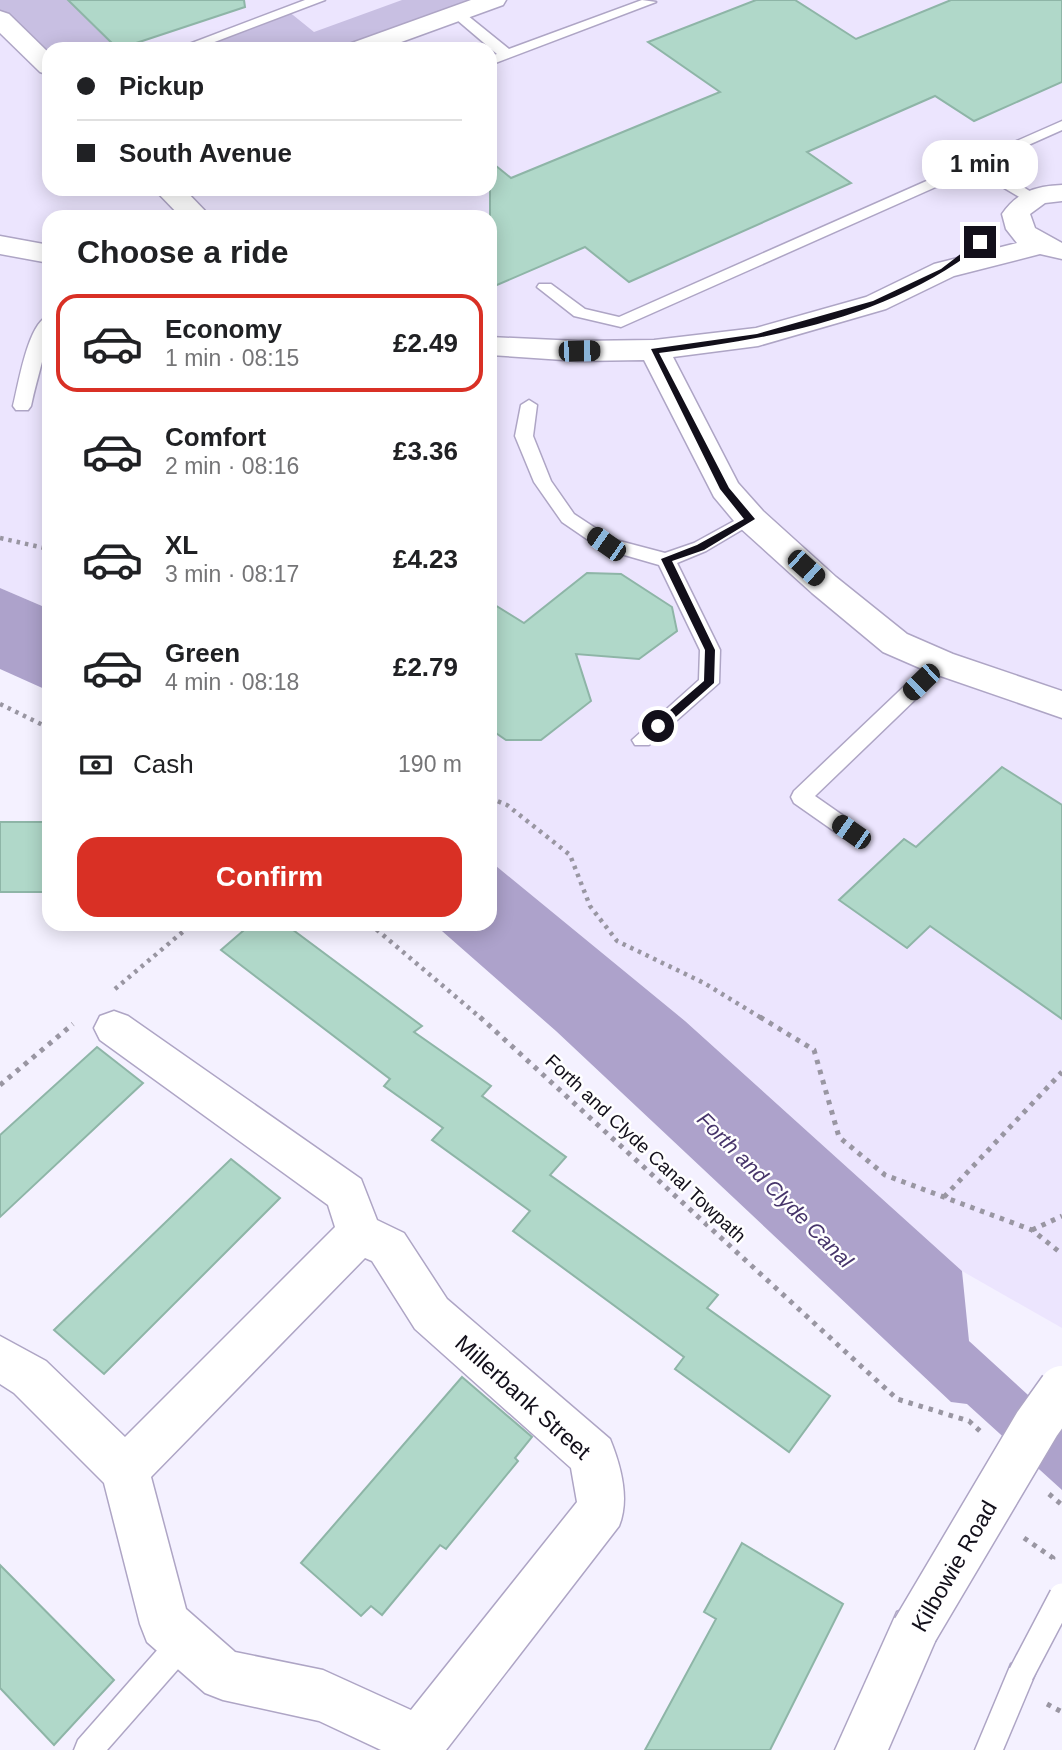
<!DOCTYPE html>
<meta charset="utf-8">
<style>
:root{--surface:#fff;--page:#f2f2f2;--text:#202124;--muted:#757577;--line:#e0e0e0;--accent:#d93025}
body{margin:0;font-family:Arial,sans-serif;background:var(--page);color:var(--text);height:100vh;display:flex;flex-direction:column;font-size:26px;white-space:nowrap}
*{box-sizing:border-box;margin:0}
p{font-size:23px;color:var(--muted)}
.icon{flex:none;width:38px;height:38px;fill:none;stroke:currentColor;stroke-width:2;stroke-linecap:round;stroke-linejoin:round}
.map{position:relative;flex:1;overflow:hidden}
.sheet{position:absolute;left:42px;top:210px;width:455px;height:721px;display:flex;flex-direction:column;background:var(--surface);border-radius:21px;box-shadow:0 4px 18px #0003}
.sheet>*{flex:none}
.guide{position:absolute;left:42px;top:42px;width:455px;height:154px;border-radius:21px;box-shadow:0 4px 18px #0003;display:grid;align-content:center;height:154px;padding:0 35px;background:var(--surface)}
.end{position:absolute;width:32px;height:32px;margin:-16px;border:9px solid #120f1a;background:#fff;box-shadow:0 0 0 4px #fff}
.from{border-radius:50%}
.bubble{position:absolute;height:49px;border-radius:21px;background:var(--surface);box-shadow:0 4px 18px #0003;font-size:23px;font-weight:700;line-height:49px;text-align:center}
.car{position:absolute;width:21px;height:42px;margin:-21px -10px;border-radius:9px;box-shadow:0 0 5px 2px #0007;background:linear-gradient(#222 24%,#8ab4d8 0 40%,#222 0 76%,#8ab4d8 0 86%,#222 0)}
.guide b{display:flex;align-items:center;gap:24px;height:66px;font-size:26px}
.guide b+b{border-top:2px solid var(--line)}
.guide i{width:18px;height:18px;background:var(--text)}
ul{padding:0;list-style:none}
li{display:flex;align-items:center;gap:21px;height:98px;margin:0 14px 10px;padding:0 21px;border:4px solid transparent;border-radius:21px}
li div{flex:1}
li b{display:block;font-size:26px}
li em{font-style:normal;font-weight:700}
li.active{border-color:var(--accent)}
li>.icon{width:63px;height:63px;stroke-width:1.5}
h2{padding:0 35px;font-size:32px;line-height:84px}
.pay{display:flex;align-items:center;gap:18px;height:77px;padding:0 35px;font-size:26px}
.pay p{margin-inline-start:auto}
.action{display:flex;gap:14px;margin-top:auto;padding:14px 35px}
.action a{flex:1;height:80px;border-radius:21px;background:var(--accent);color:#fff;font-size:28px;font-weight:700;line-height:80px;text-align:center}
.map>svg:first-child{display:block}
.built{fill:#ece5fe;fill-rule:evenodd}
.green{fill:#c8bfe2}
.water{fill:#ada2cb}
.building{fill:#b0d8c9;stroke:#8eb5a7;stroke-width:2}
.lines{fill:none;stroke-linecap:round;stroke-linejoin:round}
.service-casing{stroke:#aea5c5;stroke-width:3}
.minor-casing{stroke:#aea5c5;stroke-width:3}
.primary-casing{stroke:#aea5c5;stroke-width:3}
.path-far1{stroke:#9996a2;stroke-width:4.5;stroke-dasharray:3.5 5;stroke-linecap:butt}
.path{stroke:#9996a2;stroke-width:5;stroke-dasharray:4.5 6;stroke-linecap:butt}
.service{fill:#fff;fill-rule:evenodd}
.minor{fill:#fff;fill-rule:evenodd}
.primary{fill:#fff;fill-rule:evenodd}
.service-bridge-casing{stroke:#aea5c5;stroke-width:28;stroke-linecap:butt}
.primary-bridge-casing{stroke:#aea5c5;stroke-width:49;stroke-linecap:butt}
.service-bridge{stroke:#fff;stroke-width:25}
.primary-bridge{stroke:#fff;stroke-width:46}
.route{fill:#120f1a}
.labels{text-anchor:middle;stroke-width:5;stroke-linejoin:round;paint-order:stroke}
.street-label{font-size:19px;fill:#120f1a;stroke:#fff}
.water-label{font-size:21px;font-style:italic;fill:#47356b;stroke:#fff}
.near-street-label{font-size:23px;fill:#120f1a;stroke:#fff}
</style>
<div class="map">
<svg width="1062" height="1750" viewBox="0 0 1062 1750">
<rect width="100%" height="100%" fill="#f4f1ff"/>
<path class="built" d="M0,0h1062v1328l-100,-57 -277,-250 -195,-160v-644h-441v392l-49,-21zM49,49h441v140h-441z"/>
<g class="green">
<polygon points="0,0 68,0 119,49 49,49 49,67 0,19"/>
<polygon points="402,0 494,0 358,49 186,49 288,11 314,32"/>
</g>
<g class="water">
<polygon points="0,588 49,609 49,691 0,669"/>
<polygon points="490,861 685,1021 962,1271 969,1341 1062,1426 1062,1490 967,1404 951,1402 556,1031 434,924 490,924"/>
</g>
<g class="building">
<polygon points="68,0 244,0 245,7 118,49"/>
<polygon points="756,0 795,0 856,39 951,0 1062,0 1062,82 974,121 935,96 807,152 851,183 629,282 585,247 490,288 490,161 511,178 720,92 648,42"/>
<polygon points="587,573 621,574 672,607 677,631 639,659 576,654 591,701 541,740 506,740 490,729 490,602 524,623"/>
<polygon points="1002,767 1062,805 1062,1019 930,926 907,948 839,900 904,839 916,847"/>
<rect x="0" y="822" width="49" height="70"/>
<polygon points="251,924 285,924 422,1026 414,1032 491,1086 482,1096 566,1157 550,1175 718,1295 707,1308 830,1396 789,1452 675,1369 684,1357 513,1231 530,1211 432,1140 443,1128 384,1086 390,1079 221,950"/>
<polygon points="97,1047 143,1083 0,1217 0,1135"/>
<polygon points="231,1159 280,1198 104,1374 54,1330"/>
<polygon points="462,1377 532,1437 515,1458 518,1461 446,1549 440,1545 382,1615 371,1606 361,1616 301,1563"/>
<polygon points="742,1543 843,1604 770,1750 645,1750 716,1619 704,1612"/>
<polygon points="0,1565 114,1680 54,1745 0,1688"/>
</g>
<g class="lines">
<g class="service-casing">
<g id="service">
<polygon points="305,0 325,0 196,49 176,49"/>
<polygon points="642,0 656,2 490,65 490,56 497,54 450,14 462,11 509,49"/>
<polygon points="1062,121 1062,130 986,164 1036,195 1036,201 1026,201 974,170 621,327 574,316 537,287 539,284 551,284 585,309 619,317"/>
<path d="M49,316c0,30 -12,60 -18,90l-3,4h-12l-3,-4c5,-19 15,-85 36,-90z"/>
<polygon points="529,400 537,405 533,436 551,481 574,514 612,539 665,553 694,543 745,515 757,515 760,519 706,551 677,563 720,650 719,683 649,745 635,745 632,740 699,680 700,650 659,565 600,548 562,522 534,482 515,436 521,405"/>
<polygon points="941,656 948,658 951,663 948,668 815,796 858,826 861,832 858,838 844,838 794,803 791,797 794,791 934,658"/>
<polygon points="184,1627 194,1631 198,1641 194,1651 107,1750 74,1750 78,1740 174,1631"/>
<polygon points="1021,1660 1031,1664 1035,1674 1003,1750 975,1750 1011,1664"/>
</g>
</g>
<g class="minor-casing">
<g id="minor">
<polygon points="471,0 506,0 503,5 382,49 345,49 349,44"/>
<polygon points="0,11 9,14 49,53 49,75 40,72 0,33"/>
<path d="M1062,185v16l-17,2 -15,11 5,14 27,15v16l-22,-5 -86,22 -68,33 -128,37 -85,11 65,126 25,28 73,66 71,57 46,20 109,37v27l-133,-46 -46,-20 -71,-59 -73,-66 -25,-30 -70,-137 -66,1 -88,-6v-18l88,4 76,-1 102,-12 110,-31 68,-33 83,-21 -11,-14 -4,-15c15,-22 34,-28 60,-29z"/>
<polygon points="154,189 184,189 211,217 181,217"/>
<polygon points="0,236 49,245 49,263 0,254"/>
<path d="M114,1011l14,5 233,163 16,41 27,13 43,66 163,140c11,27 20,60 9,87l-173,224h-65l-62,-29 -96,-21 -18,-7 -58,-51 -7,-18 -36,-141 -90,-90 -14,-9v-48l46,25 79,76 210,-210 -7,-22 -228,-165 -6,-12 6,-12zM365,1258l7,3 43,68 156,139 6,34 -166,208 -88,-40 -88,-18 -49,-43 -35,-132z"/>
</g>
</g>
<g class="primary-casing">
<polygon id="primary" points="915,1605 933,1612 940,1630 888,1750 835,1750 897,1612"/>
</g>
<g class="path-far1">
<polyline points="0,538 49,549"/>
<polyline points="0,704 49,728"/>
<polyline points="490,798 507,805 570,855 590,906 617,941 704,983 763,1019"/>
<polyline points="370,924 482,1019"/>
<polyline points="115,989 192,924"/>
</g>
<g class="path">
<polyline points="480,1017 897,1399 969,1421 981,1432"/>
<polyline points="760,1017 814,1050 839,1137 885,1175 1032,1230 1062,1254"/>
<polyline points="0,1085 73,1024"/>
<polyline points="944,1197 1062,1072"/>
<polyline points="1032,1230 1062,1216"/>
<polyline points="1049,1494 1062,1505"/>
<polyline points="1024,1538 1053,1558 1051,1563"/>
<polyline points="1047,1704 1062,1712"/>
</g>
<use href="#service" class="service"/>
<use href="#minor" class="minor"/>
<use href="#primary" class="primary"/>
<g class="service-bridge-casing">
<polyline id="service-bridge" points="1021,1674 1062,1596"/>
</g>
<g class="primary-bridge-casing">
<polyline id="primary-bridge" points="915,1630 1037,1424 1062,1389"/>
</g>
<use href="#service-bridge" class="service-bridge"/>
<use href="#primary-bridge" class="primary-bridge"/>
</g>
<path class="route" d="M980,239l3,5c-94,74 -208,94 -324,109l70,135 26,31 -51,31 -32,11 43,89 -1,33 -52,46h-7v-6l49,-42 1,-31 -44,-91 36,-14 47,-26 -24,-30 -69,-140 106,-15 116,-33 68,-32z"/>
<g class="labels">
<g class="street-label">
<text transform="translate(646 1148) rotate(43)" y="7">Forth and Clyde Canal Towpath</text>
</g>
<g class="water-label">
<text transform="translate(775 1190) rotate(45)" y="7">Forth and Clyde Canal</text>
</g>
<g class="near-street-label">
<text transform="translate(523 1397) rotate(42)" y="8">Millerbank Street</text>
<text transform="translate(954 1566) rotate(-60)" y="8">Kilbowie Road</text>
</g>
</g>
</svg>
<i class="end from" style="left:658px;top:726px"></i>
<i class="end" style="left:980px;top:242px"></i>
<div class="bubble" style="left:922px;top:140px;width:116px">1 min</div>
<i class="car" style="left:579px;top:351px;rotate:89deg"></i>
<i class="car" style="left:606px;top:544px;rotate:305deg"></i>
<i class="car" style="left:806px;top:568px;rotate:132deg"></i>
<i class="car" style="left:921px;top:682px;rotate:226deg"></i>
<i class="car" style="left:851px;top:832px;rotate:305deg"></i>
<div class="guide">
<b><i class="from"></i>Pickup</b>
<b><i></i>South Avenue</b>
</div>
<section class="sheet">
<h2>Choose a ride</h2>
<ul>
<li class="active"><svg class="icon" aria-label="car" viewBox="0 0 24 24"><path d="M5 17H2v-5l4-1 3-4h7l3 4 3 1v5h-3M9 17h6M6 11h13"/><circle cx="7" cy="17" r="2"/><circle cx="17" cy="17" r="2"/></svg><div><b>Economy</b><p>1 min · 08:15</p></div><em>£2.49</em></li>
<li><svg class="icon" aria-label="car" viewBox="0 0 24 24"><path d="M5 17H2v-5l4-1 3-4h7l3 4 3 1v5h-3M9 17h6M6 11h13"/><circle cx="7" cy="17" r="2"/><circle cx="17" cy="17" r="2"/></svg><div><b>Comfort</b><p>2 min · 08:16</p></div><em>£3.36</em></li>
<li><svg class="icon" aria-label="car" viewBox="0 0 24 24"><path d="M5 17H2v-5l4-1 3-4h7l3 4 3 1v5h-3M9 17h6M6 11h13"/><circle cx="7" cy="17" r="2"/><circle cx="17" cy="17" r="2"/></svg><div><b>XL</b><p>3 min · 08:17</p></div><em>£4.23</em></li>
<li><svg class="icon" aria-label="car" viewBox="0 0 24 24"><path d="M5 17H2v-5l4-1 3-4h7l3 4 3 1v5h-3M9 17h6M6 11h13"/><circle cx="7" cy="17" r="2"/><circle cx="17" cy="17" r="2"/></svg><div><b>Green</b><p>4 min · 08:18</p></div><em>£2.79</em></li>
</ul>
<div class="pay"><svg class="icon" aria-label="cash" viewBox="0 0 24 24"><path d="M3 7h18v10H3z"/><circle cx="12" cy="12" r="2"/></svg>Cash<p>190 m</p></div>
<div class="action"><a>Confirm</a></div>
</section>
</div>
